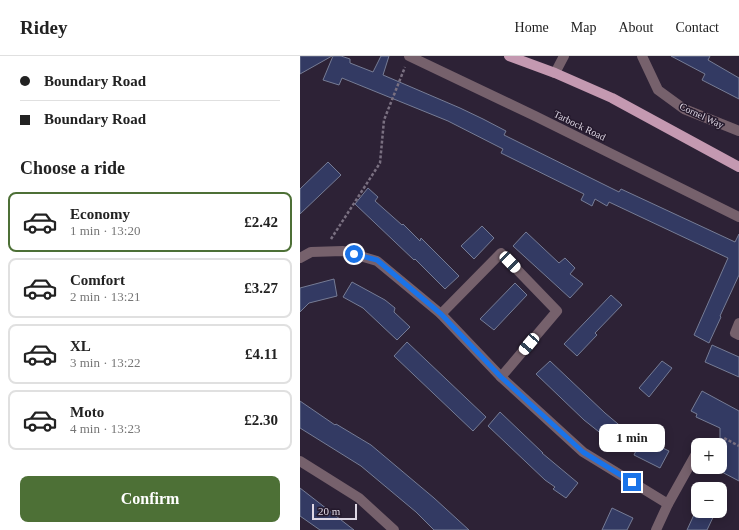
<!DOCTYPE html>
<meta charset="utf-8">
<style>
:root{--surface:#fff;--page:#f6f6f6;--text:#222;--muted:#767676;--line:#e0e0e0;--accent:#4d7036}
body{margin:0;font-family:Georgia,serif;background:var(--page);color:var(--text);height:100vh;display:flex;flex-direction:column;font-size:15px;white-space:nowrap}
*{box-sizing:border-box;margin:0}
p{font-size:13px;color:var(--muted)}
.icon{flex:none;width:22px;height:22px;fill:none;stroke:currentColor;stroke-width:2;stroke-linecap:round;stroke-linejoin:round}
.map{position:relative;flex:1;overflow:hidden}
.panel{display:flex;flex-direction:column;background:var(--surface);width:300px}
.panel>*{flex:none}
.hud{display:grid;align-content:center;height:88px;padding:0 20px;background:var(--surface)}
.fabs{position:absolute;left:391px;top:382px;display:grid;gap:8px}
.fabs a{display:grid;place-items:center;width:36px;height:36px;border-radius:8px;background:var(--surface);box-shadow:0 2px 10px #0003;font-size:20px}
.scale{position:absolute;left:12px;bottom:10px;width:45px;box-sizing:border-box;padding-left:4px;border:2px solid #dfd8e5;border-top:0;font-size:11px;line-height:14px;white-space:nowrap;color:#dfd8e5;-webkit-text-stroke:3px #24192c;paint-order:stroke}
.end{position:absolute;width:18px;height:18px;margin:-9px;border:5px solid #1a73e8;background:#fff;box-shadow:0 0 0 2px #fff}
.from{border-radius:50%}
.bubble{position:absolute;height:28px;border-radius:8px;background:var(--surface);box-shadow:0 2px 10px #0003;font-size:13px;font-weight:700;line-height:28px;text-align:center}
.car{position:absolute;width:12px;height:24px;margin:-12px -6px;border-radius:5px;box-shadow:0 0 3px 1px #0007;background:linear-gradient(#fff 24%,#345 0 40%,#fff 0 76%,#345 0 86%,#fff 0)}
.hud b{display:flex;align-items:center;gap:14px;height:38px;font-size:15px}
.hud b+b{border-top:1px solid var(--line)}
.hud i{width:10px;height:10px;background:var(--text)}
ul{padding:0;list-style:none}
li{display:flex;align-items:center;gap:12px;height:60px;margin:0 8px 6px;padding:0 12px;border:2px solid var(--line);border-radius:8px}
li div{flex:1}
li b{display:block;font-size:15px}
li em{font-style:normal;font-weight:700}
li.selected{border-color:var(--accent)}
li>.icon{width:36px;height:36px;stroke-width:1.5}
h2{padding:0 20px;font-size:18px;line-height:48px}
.action{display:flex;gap:8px;margin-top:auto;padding:8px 20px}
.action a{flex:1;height:46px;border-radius:8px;background:var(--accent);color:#fff;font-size:16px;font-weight:700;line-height:46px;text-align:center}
header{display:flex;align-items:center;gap:24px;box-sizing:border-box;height:56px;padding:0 20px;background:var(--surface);border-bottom:1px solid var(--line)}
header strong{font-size:19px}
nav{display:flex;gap:22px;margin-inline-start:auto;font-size:14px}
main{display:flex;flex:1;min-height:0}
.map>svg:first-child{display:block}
.building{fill:#333a63;stroke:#767c95}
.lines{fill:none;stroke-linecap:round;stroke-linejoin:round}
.path{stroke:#7a7081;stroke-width:2.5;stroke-dasharray:3 2;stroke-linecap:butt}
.minor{stroke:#76616c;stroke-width:10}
.major{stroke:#c499b1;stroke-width:10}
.route{stroke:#1a73e8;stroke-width:5}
.labels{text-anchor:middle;stroke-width:3;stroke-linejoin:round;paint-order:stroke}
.street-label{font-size:10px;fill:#dfd8e5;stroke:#24192c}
</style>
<header>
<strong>Ridey</strong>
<nav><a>Home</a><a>Map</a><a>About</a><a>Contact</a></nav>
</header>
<main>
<section class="panel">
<div class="hud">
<b><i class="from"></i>Boundary Road</b>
<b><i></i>Boundary Road</b>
</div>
<h2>Choose a ride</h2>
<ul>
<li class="selected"><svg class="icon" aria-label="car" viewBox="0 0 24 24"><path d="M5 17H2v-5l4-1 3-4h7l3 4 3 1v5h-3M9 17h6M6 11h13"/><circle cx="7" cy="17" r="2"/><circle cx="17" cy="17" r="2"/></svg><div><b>Economy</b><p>1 min · 13:20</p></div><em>£2.42</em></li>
<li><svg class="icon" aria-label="car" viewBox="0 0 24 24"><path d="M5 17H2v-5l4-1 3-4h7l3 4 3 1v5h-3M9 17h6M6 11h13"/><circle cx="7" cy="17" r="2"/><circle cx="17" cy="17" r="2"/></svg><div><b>Comfort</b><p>2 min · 13:21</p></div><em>£3.27</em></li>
<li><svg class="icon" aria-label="car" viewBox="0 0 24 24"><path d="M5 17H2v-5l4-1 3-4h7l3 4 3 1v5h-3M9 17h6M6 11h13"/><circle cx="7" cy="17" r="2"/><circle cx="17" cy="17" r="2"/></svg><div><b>XL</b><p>3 min · 13:22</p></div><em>£4.11</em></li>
<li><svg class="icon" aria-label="car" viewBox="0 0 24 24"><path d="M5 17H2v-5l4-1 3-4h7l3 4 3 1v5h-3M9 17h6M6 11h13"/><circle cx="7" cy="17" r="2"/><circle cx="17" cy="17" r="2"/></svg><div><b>Moto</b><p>4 min · 13:23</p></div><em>£2.30</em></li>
</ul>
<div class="action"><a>Confirm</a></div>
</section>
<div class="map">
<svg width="439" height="474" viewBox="0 0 439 474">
<rect width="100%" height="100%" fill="#2d2236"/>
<g class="building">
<polygon points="0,0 32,0 0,18"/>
<polygon points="33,0 41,0 50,3 50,7 73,16 81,0 89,0 83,19 160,52 183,63 206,75 204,79 319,136 321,133 435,186 439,178 439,219 420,260 421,261 409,287 394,279 428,202 309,146 307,150 295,143 292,150 281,144 284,138 201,97 203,93 148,65 42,22 39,29 23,24"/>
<polygon points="371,0 410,0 408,4 439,22 439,43 402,24 405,18"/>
<polygon points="28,106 41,119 0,158 0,133"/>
<polygon points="68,132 78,141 75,145 102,169 103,168 120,185 121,182 159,220 145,233 115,203 114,204 55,148"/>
<polygon points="182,170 194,182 174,203 161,190"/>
<polygon points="226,176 259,207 265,202 275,212 270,218 283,228 270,242 213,190"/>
<polygon points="34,223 37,240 9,247 0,256 0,232"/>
<polygon points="52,226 85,244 95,252 94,256 110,271 97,284 63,252 43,241"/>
<polygon points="215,227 227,239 194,274 180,263"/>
<polygon points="311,239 322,249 295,277 297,279 277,300 264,288"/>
<polygon points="107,286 186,361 173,375 94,300"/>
<polygon points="412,289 439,301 439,321 405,306"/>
<polygon points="250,305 305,357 324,373 313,387 284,364 236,318"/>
<polygon points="362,305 372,312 349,341 339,332"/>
<polygon points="402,335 439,355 439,425 420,415 420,372 396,361 397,358 391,355"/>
<polygon points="0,345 35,369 36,368 71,389 134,442 169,474 134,474 116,456 61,410 0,372"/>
<polygon points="200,356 243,397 242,397 278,427 266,442 253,433 255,431 245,424 188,370"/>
<polygon points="342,382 369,395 360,412 334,399"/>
<polygon points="0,432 54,474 20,474 0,460"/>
<polygon points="398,450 398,455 416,455 407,474 387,474"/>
<polygon points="312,452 333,462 327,474 302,474"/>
</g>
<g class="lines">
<g class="path">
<polyline points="31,183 80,107 84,64 105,11"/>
<polyline points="411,389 424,382 439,390"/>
</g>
<g class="minor">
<polyline points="109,0 235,60 439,161"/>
<polyline points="342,0 358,34 384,53 439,75"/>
<polyline points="255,17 264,0"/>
<polyline points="0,202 11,196 43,195 77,205 141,258 201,321 283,396 368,448"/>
<polyline points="141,258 201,197 257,255 201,321"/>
<polyline points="439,267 435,277 439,279"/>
<polyline points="0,405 59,442 94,474"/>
<polyline points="356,474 368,448 397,396"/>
</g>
<polyline class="major" points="209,0 255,17 312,42 439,111"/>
</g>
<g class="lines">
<polyline class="route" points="54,198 77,204 141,258 201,321 283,396 332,426"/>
</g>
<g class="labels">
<g class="street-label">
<text transform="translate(402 59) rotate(25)" y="4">Cornel Way</text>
<text transform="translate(280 69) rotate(26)" y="4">Tarbock Road</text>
</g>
</g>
</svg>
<div class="fabs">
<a>+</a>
<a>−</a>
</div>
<div class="scale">20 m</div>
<i class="end from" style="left:54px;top:198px"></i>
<i class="end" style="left:332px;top:426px"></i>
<div class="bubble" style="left:299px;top:368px;width:66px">1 min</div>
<i class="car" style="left:210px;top:206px;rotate:136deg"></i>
<i class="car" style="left:229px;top:288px;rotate:220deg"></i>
</div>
</main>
